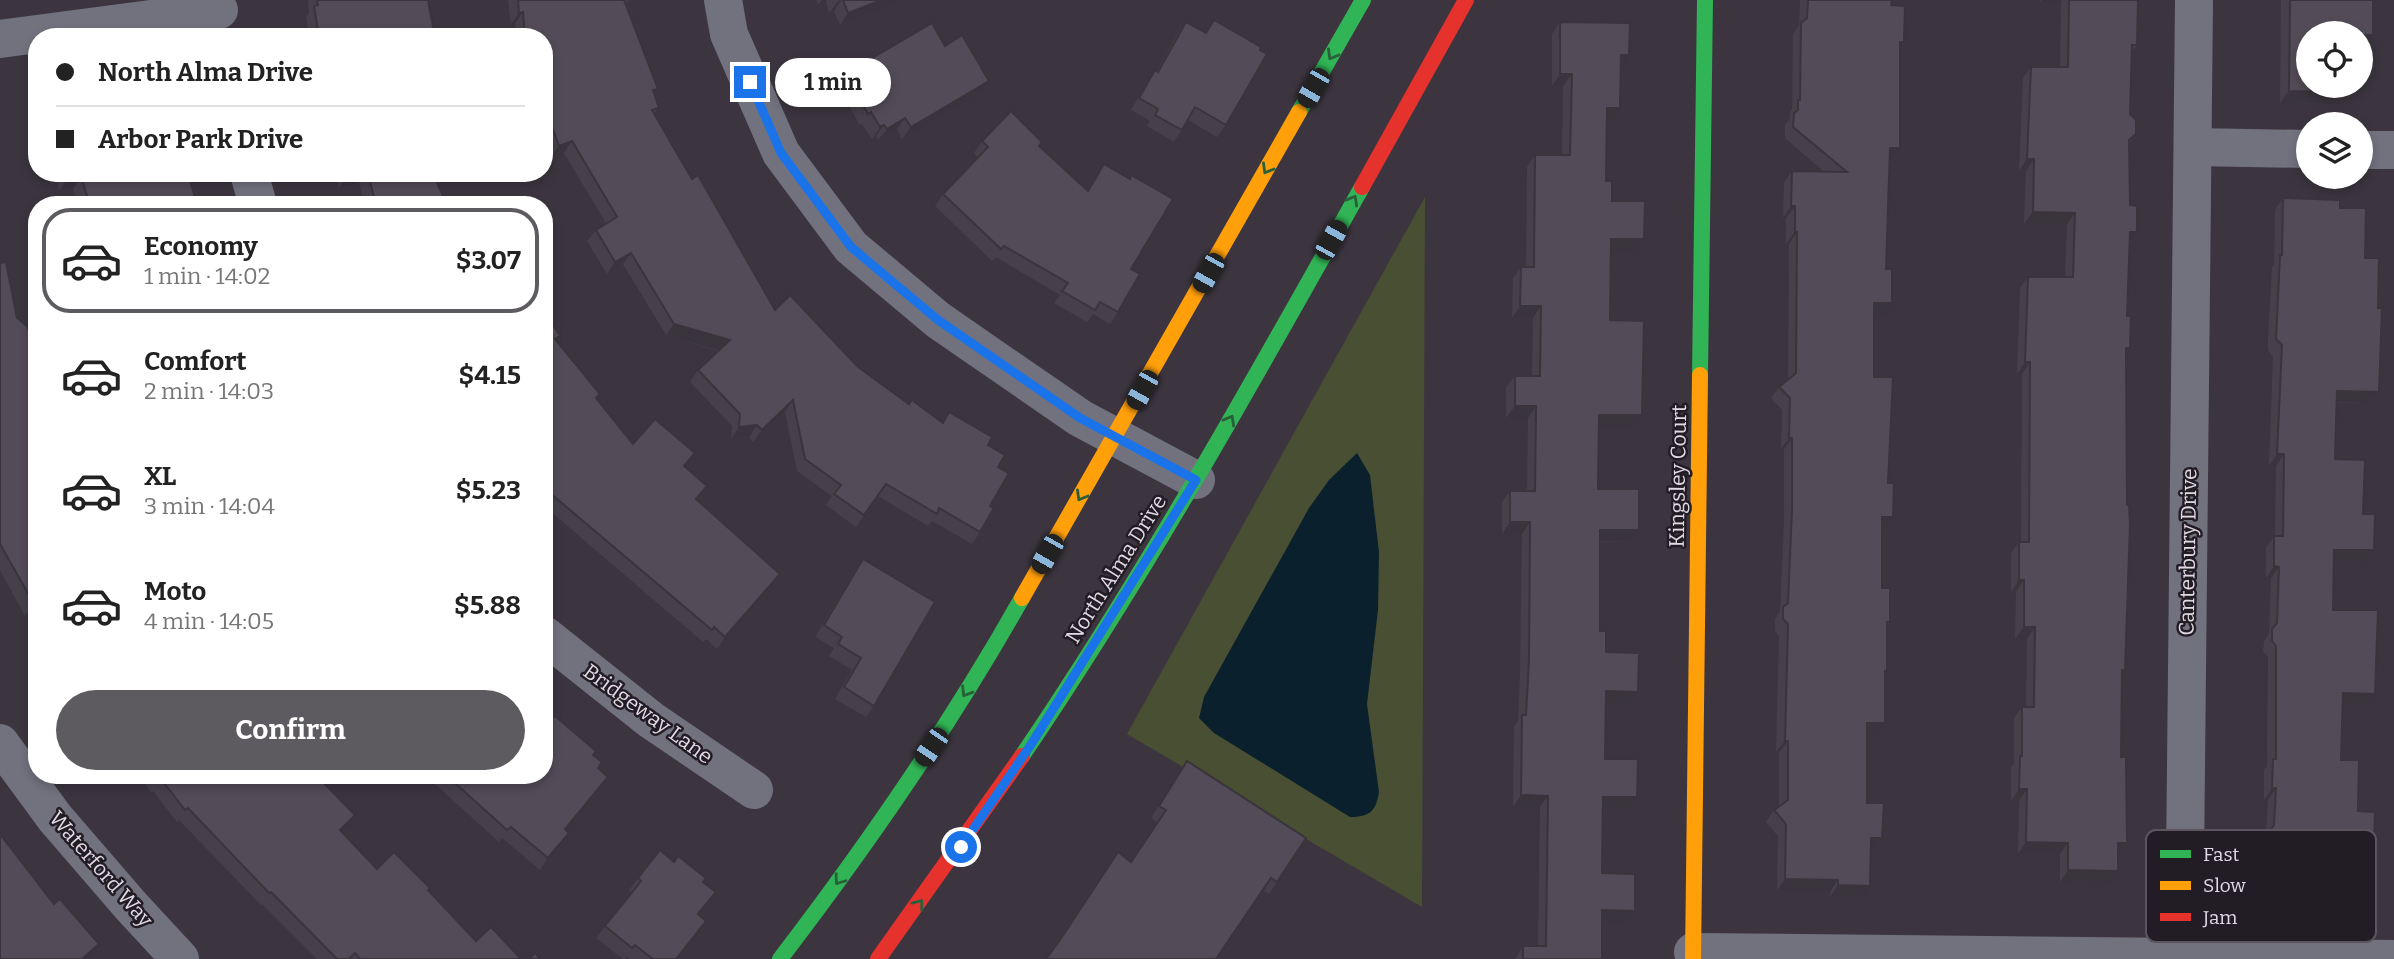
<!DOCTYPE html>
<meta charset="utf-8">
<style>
:root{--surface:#fff;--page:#f6f6f6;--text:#222;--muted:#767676;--line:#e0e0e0;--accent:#5e5b60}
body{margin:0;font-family:Bitter,serif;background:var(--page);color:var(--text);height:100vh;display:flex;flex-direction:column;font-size:26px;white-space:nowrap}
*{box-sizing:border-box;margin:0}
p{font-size:23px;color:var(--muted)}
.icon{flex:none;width:38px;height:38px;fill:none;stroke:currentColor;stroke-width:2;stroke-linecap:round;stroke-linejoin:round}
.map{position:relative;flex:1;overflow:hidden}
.sheet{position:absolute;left:28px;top:196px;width:525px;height:588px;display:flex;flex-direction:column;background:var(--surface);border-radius:28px;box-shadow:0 4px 10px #0003}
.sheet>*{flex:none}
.banner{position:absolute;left:28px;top:28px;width:525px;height:154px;border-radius:28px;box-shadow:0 4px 10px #0003;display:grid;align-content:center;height:154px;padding:0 28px;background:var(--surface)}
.controls{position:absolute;left:2296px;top:21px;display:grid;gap:14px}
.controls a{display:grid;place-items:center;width:77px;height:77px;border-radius:50%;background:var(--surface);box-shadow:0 4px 10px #0003;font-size:35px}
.end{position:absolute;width:32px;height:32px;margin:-16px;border:9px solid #1a73e8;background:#fff;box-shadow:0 0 0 4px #fff}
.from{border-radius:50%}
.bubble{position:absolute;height:49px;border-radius:24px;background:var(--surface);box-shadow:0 4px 10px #0003;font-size:23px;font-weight:700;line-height:49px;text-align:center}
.car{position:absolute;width:21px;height:42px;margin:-21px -10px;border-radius:9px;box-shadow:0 0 5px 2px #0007;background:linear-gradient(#222 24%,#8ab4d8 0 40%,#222 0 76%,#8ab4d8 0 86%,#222 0)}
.banner b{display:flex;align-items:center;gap:24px;height:66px;font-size:26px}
.banner b+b{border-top:2px solid var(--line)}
.banner i{width:18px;height:18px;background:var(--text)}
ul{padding:12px 0 0;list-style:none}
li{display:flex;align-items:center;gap:21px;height:105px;margin:0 14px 10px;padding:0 14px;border:4px solid transparent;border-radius:28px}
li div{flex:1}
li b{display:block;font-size:26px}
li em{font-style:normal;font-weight:700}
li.current{border-color:var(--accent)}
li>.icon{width:63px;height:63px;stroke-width:1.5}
.button{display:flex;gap:14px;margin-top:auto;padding:14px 28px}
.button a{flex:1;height:80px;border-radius:42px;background:var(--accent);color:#fff;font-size:28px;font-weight:700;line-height:80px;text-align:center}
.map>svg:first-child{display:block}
.green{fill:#494f32}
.water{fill:#0a212d}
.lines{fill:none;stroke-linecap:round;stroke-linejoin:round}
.street{stroke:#72727f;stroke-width:38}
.fast{stroke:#30b455;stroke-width:16}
.slow{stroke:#ff9f0a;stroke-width:16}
.jam{stroke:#e5322d;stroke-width:16}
.wall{fill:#47404b}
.shaded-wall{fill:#3a343d}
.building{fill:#534b57;stroke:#3a343d;stroke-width:2}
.oneway{stroke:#28603a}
.route{stroke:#1a73e8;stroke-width:9}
.labels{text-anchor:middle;stroke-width:5;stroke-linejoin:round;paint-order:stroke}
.street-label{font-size:21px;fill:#e2d9e5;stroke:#221c24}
.key{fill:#221c24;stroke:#5c555e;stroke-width:2}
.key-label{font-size:19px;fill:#e2d9e5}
</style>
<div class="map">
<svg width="2394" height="959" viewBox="0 0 2394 959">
<rect width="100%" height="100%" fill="#3c353f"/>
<polygon class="green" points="1425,197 1422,907 1127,734"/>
<path class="water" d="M1357,453l13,22 9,77 -1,58 -11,94 12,88c-3,19 -9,25 -29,25l-136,-84 -15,-15 5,-21 105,-189 20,-28z"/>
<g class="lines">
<g class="street">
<polyline points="723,0 729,34 781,153 851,247 938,320 1080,418 1196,480"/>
<polyline points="0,39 219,10"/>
<polyline points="2193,147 2308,149"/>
<polyline points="2361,150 2394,150"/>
<polyline points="249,173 258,205"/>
<polyline points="544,635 651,720 754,790"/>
<polyline points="0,743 55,818 131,906 180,959"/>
<polyline points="1693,952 2394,959"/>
<polyline points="2184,957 2194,0"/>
</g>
<g class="fast">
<polyline points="1299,112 1363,0"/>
<polyline points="1700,375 1705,0"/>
<path d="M1022,756c124,-183 232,-376 340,-569"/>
<path d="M780,959c88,-115 171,-235 242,-361"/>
</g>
<g class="slow">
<polyline points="1022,598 1299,112"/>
<polyline points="1693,959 1700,375"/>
</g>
<g class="jam">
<polyline points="1362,187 1466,0"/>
<polyline points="878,959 1022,756"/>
</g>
</g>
<g class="wall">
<polygon points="308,0 428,0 435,37 309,37 306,17 309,13"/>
<polygon points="508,0 629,0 626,4 659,108 654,114 692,179 775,310 909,404 942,422 949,412 988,445 998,467 990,506 980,532 972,544 932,521 928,526 878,496 856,527 826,505 832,496 797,471 785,412 753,442 749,437 731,439 732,426 690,382 698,370 718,351 666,335 623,264 607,274 587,241 596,230 606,223 564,153 550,158 544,140 544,37 516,37 515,24 511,24"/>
<polygon points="816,0 904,0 840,25 834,11 829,13 826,2 818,5"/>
<polygon points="1800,0 1892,0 1891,5 1900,47 1900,148 1891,160 1889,160 1884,315 1874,315 1874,377 1885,529 1882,529 1882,588 1890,622 1887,626 1885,674 1877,735 1867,735 1867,803 1882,838 1874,850 1871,850 1862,898 1830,897 1830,892 1777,891 1778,836 1766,822 1774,810 1779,806 1779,752 1776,752 1779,636 1775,631 1775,619 1780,612 1784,521 1784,449 1781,449 1782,410 1771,398 1779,387 1788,380 1789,244 1786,244 1786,218 1783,218 1784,182 1792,171 1824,172 1785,138 1785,125 1790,118 1790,112 1792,109 1793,34 1799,26"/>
<polygon points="2040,0 2138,0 2137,45 2132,52 2130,114 2136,134 2129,144 2129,243 2126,354 2121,757 2127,843 2118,854 2118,871 2110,883 2060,882 2060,854 2018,854 2019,801 2011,801 2011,767 2014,764 2014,718 2022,707 2026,707 2027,639 2015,639 2016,592 2011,592 2011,553 2019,542 2021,542 2022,374 2017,374 2020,288 2028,277 2065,277 2067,224 2024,224 2026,171 2019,171 2023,78 2031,67 2060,67 2061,2 2040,2"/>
<polygon points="2281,0 2373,0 2365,47 2361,47 2361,33 2308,33 2331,104 2280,103"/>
<polygon points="1214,20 1226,125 1217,137 1188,120 1174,142 1147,126 1150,121 1131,110 1147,82 1155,70 1157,71 1178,33 1186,22 1205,33"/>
<polygon points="1560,22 1621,67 1612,120 1607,120 1606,181 1612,201 1644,239 1636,251 1611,251 1610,320 1633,427 1599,427 1598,489 1639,530 1631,542 1600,542 1600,631 1606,652 1638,692 1629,703 1606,703 1605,759 1637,797 1629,809 1603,808 1602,873 1626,922 1602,922 1602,959 1515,959 1523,946 1538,946 1540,807 1513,807 1514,727 1518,721 1520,672 1522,534 1502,534 1502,502 1510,491 1527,491 1528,418 1506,418 1506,387 1515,376 1532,376 1533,318 1512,318 1513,278 1521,267 1526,267 1527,167 1535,155 1562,155 1563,86 1552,86 1552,34"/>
<polygon points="945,46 981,93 902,139 897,129 878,140 876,136 872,139 862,124 860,125 843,96 852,84 849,78 857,67"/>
<polygon points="982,141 1039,146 1087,190 1104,164 1129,178 1131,175 1131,269 1118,312 1110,324 1093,314 1087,322 1054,303 1060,295 996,257 992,261 935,206 943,194 978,158 974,153"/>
<polygon points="56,173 188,173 197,205 78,205 73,189 59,191"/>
<polygon points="336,173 433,173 447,205 365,205 359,183 339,188"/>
<polygon points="2283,198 2340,208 2365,258 2378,308 2379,392 2370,403 2336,403 2335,459 2363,514 2374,550 2366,562 2334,561 2333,610 2375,694 2367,705 2342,705 2341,760 2358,811 2364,906 2266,904 2267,859 2261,855 2262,843 2266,836 2268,800 2264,800 2264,770 2267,766 2268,657 2263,652 2264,641 2269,634 2271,578 2266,578 2266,547 2275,536 2276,466 2269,466 2273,357 2268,350 2268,339 2272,267 2274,264 2275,210"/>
<polygon points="0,263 17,318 37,348 37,626 29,613 25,616 0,570"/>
<polygon points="544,310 556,341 600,394 597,399 633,444 685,467 697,500 780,574 772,586 717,649 706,639 703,642 544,506"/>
<polygon points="863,559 874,706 866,717 835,699 852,670 829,656 834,648 815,637 855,571"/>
<polygon points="593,755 598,769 600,789 565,830 561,845 540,870 502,838 499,842 425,775 544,775"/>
<polygon points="1187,761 1277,882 1269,894 1263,890 1056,945 1131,861 1157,822 1151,818"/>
<polygon points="138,775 316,775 347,827 342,832 377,869 429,891 476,941 521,959 317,959 262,904 261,905 179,820 177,822 153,791 151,792"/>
<polygon points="674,862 703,882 708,904 698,915 706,921 677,959 630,959 627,957 625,959 623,959 596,938 632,892 629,890 638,878"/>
</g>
<g class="shaded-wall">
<polygon points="822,0 827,0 826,2 818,5"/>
<polygon points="841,0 834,11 829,13 838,1"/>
<polygon points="882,0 904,0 840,25 848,13"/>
<polygon points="2042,0 2062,0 2061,2 2040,2"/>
<polygon points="523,12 515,24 511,24 519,13"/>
<polygon points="2361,35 2373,35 2365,47 2361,47"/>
<polygon points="1621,55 1629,55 1621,67"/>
<polygon points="1560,74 1572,74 1563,86 1552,86"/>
<polygon points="989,81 981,93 902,139 911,127"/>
<polygon points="2289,91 2339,92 2331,104 2280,103"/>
<polygon points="1607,108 1620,108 1612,120 1599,120"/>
<polygon points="905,118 897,129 878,140 887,129"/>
<polygon points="884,125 876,136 872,139 880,127"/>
<polygon points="572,141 564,153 550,158 559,146"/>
<polygon points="1890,148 1900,148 1891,160 1882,159"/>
<polygon points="2027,159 2034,159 2026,171 2019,171"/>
<polygon points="359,173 366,173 359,183 339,188 347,176"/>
<polygon points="81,177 73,189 59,191 67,180"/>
<polygon points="1791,206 1795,206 1786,218 1783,218"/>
<polygon points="2033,212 2075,213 2067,224 2024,224"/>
<polygon points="1795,232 1797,232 1789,244 1786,244"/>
<polygon points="2130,232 2137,232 2128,244"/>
<polygon points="1611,239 1644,239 1636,251 1603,251"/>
<polygon points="631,253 623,264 607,274 615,262"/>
<polygon points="1874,303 1892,303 1884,315 1865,315"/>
<polygon points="1520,306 1541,306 1533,318 1512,318"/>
<polygon points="674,324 730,340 721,351 666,335"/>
<polygon points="2025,362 2030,362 2022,374 2017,374"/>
<polygon points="2337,391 2379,392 2370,403 2328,402"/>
<polygon points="793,400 785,412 753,442 762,430"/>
<polygon points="1515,406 1536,406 1528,418 1506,418"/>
<polygon points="1599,415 1642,415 1633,427 1591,427"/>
<polygon points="757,425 749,437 731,439 739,427"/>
<polygon points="1789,438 1792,438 1784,449 1781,449"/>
<polygon points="2277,454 2284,454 2276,466 2269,466"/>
<polygon points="1882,517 1893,517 1885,529 1874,529"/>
<polygon points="1510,522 1530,522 1522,534 1502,534"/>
<polygon points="1600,530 1639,530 1631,542 1592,541"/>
<polygon points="2334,550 2374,550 2366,562 2326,561"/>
<polygon points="2274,566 2279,567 2271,578 2266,578"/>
<polygon points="780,574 772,586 717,649 725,637"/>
<polygon points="2019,580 2024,580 2016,592 2011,592"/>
<polygon points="37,602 29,613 25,616 34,604"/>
<polygon points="2024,627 2035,627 2027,639 2015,639"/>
<polygon points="1606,691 1638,692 1629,703 1598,703"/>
<polygon points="2343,693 2375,694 2367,705 2334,705"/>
<polygon points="1867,723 1885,723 1877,735 1859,735"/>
<polygon points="1785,741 1788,741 1779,752 1776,752"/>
<polygon points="608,777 600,789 556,841 565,829"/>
<polygon points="2272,788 2276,788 2268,800 2264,800"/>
<polygon points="2019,789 2027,789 2019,801 2011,801"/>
<polygon points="1521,795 1548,796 1540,807 1513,807"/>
<polygon points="1603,797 1637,797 1629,809 1595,808"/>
<polygon points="355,815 347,827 332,841 340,830"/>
<polygon points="569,833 561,845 540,870 548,858"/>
<polygon points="1871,838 1882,838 1874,850 1863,850"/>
<polygon points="2026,842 2068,843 2060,854 2018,854"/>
<polygon points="2118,843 2127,843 2118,854"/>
<polygon points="2068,870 2118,871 2110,883 2060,882"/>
<polygon points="1785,879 1838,880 1830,892 1777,891"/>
<polygon points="1838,885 1870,886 1862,898 1830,897"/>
<polygon points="2274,892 2372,894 2364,906 2266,904"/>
<polygon points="1602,910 1635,911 1626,922 1593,922"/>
<polygon points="706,921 698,933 677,959 676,959"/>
<polygon points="99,944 91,955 87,959 82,959"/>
</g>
<g class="building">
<polygon points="317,0 428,0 435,37 319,37 314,6 318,5"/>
<polygon points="518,0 624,0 658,89 653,90 659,108 652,110 692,179 698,175 775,310 790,295 858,367 909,404 912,400 943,423 949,412 992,437 988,445 1005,455 998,467 1009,473 990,506 994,508 980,532 939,508 937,514 886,484 864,515 834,494 841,485 805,459 793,400 762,430 757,425 739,427 740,414 698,370 730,340 674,324 631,253 615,262 596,230 617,217 572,141 559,146 546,111 544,112 544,37 525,37 523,12 519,13"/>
<polygon points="843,0 882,0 848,13"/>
<polygon points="1808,0 1892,0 1891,5 1905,6 1904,42 1900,42 1900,148 1890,148 1886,269 1892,269 1892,303 1874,303 1874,377 1893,377 1888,483 1894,483 1893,517 1882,517 1882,588 1890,588 1890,622 1887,622 1887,671 1885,671 1885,723 1867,723 1867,803 1884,803 1882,838 1871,838 1870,886 1838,885 1838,880 1785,879 1786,824 1774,810 1788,800 1788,741 1785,741 1788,624 1783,619 1783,607 1788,603 1792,509 1792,438 1789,438 1790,398 1779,387 1796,373 1797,232 1795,232 1795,206 1791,206 1792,171 1847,172 1793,127 1794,113 1798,110 1798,100 1800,100 1801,23 1807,18"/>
<polygon points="2069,0 2138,0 2137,45 2132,45 2130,114 2136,120 2136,134 2129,140 2130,205 2137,206 2137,232 2130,232 2127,316 2131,316 2130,348 2126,348 2127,505 2129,505 2130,524 2125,670 2122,670 2121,757 2126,757 2127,843 2118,843 2118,871 2068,870 2068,843 2026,842 2027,789 2019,789 2020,756 2022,756 2022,707 2034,707 2035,627 2024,627 2024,580 2019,580 2019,542 2029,542 2030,362 2025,362 2028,277 2073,277 2075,213 2033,212 2034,159 2027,159 2031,67 2068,67"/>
<polygon points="2290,0 2373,0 2373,35 2361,35 2361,33 2308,33 2308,86 2339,86 2339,92 2289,91"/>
<polygon points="1214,20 1261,47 1260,50 1267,54 1226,125 1195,107 1182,130 1155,115 1158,109 1139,98 1155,70 1158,72 1186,22 1206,33"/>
<polygon points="1560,22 1630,23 1629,55 1621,55 1620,108 1607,108 1606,181 1612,181 1612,201 1645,201 1644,239 1611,239 1610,320 1644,321 1642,415 1599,415 1598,489 1639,489 1639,530 1600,530 1600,631 1606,631 1606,652 1639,653 1638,692 1606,691 1605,759 1638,759 1637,797 1603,797 1602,873 1635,874 1635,911 1602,910 1602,959 1523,959 1523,946 1546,946 1548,796 1521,795 1522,715 1526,715 1529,660 1530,522 1510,522 1510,491 1535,491 1536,406 1515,406 1515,376 1540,376 1541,306 1520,306 1521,267 1534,267 1535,155 1570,155 1572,74 1560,74"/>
<polygon points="932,23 945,46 962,35 989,81 911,127 905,118 887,129 884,125 880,127 871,112 868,114 851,84 864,78 857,67"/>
<polygon points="1011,111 1042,142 1039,146 1088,191 1104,164 1130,179 1131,175 1173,199 1131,269 1140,274 1118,312 1100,302 1095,310 1062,291 1068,283 1004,246 1001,249 943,194 988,147 982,141"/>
<polygon points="66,173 188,173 197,205 90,205 81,177 67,180"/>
<polygon points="347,173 359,173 347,176"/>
<polygon points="368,173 433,173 447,205 376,205"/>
<polygon points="2283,198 2340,200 2340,208 2366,208 2365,258 2379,258 2378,308 2382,308 2379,392 2337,391 2335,459 2365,460 2363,514 2375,514 2374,550 2334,550 2333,610 2378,610 2375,694 2343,693 2342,727 2341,760 2359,760 2358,811 2375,812 2372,894 2274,892 2275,848 2269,843 2270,831 2274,825 2276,788 2272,788 2273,759 2276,759 2276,646 2272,641 2272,629 2277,623 2279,567 2274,566 2274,536 2283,536 2284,454 2277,454 2282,345 2276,339 2280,255 2282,255"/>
<polygon points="6,262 17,318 27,326 37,348 37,602 34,604 0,544 0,263"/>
<polygon points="544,310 560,336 555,339 600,394 596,398 633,444 655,419 695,453 684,466 707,486 696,499 780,574 725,637 714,627 712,630 544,488"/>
<polygon points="863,559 935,602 874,706 844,687 861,658 838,644 842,637 824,625"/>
<polygon points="544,711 552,718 555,716 596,751 593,755 602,762 598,768 608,777 565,829 569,833 548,858 511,827 507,830 446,775 544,775"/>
<polygon points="1187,761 1306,838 1277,882 1271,878 1216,959 1046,959 1060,940 1118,852 1131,862 1166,810 1159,806"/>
<polygon points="155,775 316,775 355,815 340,830 377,869 394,852 430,888 428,890 476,941 491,927 521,959 360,959 355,953 349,959 337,959 271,892 269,893 188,808 185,810 161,779 159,780"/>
<polygon points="0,834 54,904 60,899 99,944 82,959 0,959"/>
<polygon points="660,850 674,862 678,856 706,878 703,882 716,892 698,914 706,921 676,959 653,959 635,945 632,948 605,926 641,881 638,878"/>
<polygon points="535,953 540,959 529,959"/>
</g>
<defs><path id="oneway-chevron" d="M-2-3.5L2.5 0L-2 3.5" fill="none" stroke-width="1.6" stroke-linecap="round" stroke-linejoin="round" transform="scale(1.75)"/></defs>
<g class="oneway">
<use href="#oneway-chevron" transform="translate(1332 55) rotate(120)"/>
<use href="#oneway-chevron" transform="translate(1267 169) rotate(120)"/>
<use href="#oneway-chevron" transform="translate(1353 200) rotate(-61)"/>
<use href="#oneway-chevron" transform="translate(1230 420) rotate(-61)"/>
<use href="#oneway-chevron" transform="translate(1081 496) rotate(120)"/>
<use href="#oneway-chevron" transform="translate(966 692) rotate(121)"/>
<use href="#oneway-chevron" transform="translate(839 880) rotate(126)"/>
<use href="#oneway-chevron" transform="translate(919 904) rotate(-53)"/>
</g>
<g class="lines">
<polyline class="route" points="750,82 781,153 851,247 938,320 1080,418 1196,480 1032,743 961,847"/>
</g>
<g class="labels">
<g class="street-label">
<text transform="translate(1678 476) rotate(-89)" y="7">Kingsley Court</text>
<text transform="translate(2188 552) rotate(-89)" y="7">Canterbury Drive</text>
<text transform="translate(1116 569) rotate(-58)" y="7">North Alma Drive</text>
<text transform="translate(648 714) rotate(36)" y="7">Bridgeway Lane</text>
<text transform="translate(101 869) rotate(49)" y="7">Waterford Way</text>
</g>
</g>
<rect x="2146" y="830" width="230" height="112" rx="10" class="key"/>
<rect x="2160" y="850" width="31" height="8" fill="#30b455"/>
<rect x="2160" y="881" width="31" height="9" fill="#ff9f0a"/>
<rect x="2160" y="913" width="31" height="8" fill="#e5322d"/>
<g class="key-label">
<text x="2203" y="861">Fast</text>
<text x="2203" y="892">Slow</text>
<text x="2203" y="924">Jam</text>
</g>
</svg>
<div class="controls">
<a><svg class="icon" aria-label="locate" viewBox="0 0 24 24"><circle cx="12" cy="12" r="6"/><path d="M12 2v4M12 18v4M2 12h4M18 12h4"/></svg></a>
<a><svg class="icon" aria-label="layers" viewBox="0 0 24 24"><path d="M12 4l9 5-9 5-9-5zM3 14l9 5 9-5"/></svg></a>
</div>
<i class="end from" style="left:961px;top:847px"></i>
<i class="end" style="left:750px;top:82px"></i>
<div class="bubble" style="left:775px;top:58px;width:116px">1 min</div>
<i class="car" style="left:1313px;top:88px;rotate:210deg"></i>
<i class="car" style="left:1331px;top:240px;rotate:29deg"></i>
<i class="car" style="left:1208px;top:273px;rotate:209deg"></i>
<i class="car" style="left:1142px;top:390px;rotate:209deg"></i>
<i class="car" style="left:1047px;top:554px;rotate:210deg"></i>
<i class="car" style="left:931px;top:747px;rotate:214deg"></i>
<div class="banner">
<b><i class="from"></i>North Alma Drive</b>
<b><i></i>Arbor Park Drive</b>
</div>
<section class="sheet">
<ul>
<li class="current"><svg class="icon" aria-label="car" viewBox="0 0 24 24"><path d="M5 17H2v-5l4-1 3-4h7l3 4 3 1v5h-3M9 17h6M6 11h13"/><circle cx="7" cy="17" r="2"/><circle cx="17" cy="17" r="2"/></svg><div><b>Economy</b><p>1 min · 14:02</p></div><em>$3.07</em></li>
<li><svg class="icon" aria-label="car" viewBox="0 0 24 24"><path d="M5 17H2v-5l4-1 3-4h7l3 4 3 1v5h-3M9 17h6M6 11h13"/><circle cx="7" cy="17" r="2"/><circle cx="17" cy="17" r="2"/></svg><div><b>Comfort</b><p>2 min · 14:03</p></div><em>$4.15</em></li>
<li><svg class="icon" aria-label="car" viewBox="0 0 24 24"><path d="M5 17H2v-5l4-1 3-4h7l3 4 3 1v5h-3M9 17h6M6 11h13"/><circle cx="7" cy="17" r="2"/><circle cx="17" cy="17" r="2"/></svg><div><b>XL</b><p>3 min · 14:04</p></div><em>$5.23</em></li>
<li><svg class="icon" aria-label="car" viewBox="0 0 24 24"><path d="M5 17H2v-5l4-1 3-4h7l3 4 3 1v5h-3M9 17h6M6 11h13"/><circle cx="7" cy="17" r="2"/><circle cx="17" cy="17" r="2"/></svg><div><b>Moto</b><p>4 min · 14:05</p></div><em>$5.88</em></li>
</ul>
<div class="button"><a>Confirm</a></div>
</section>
</div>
